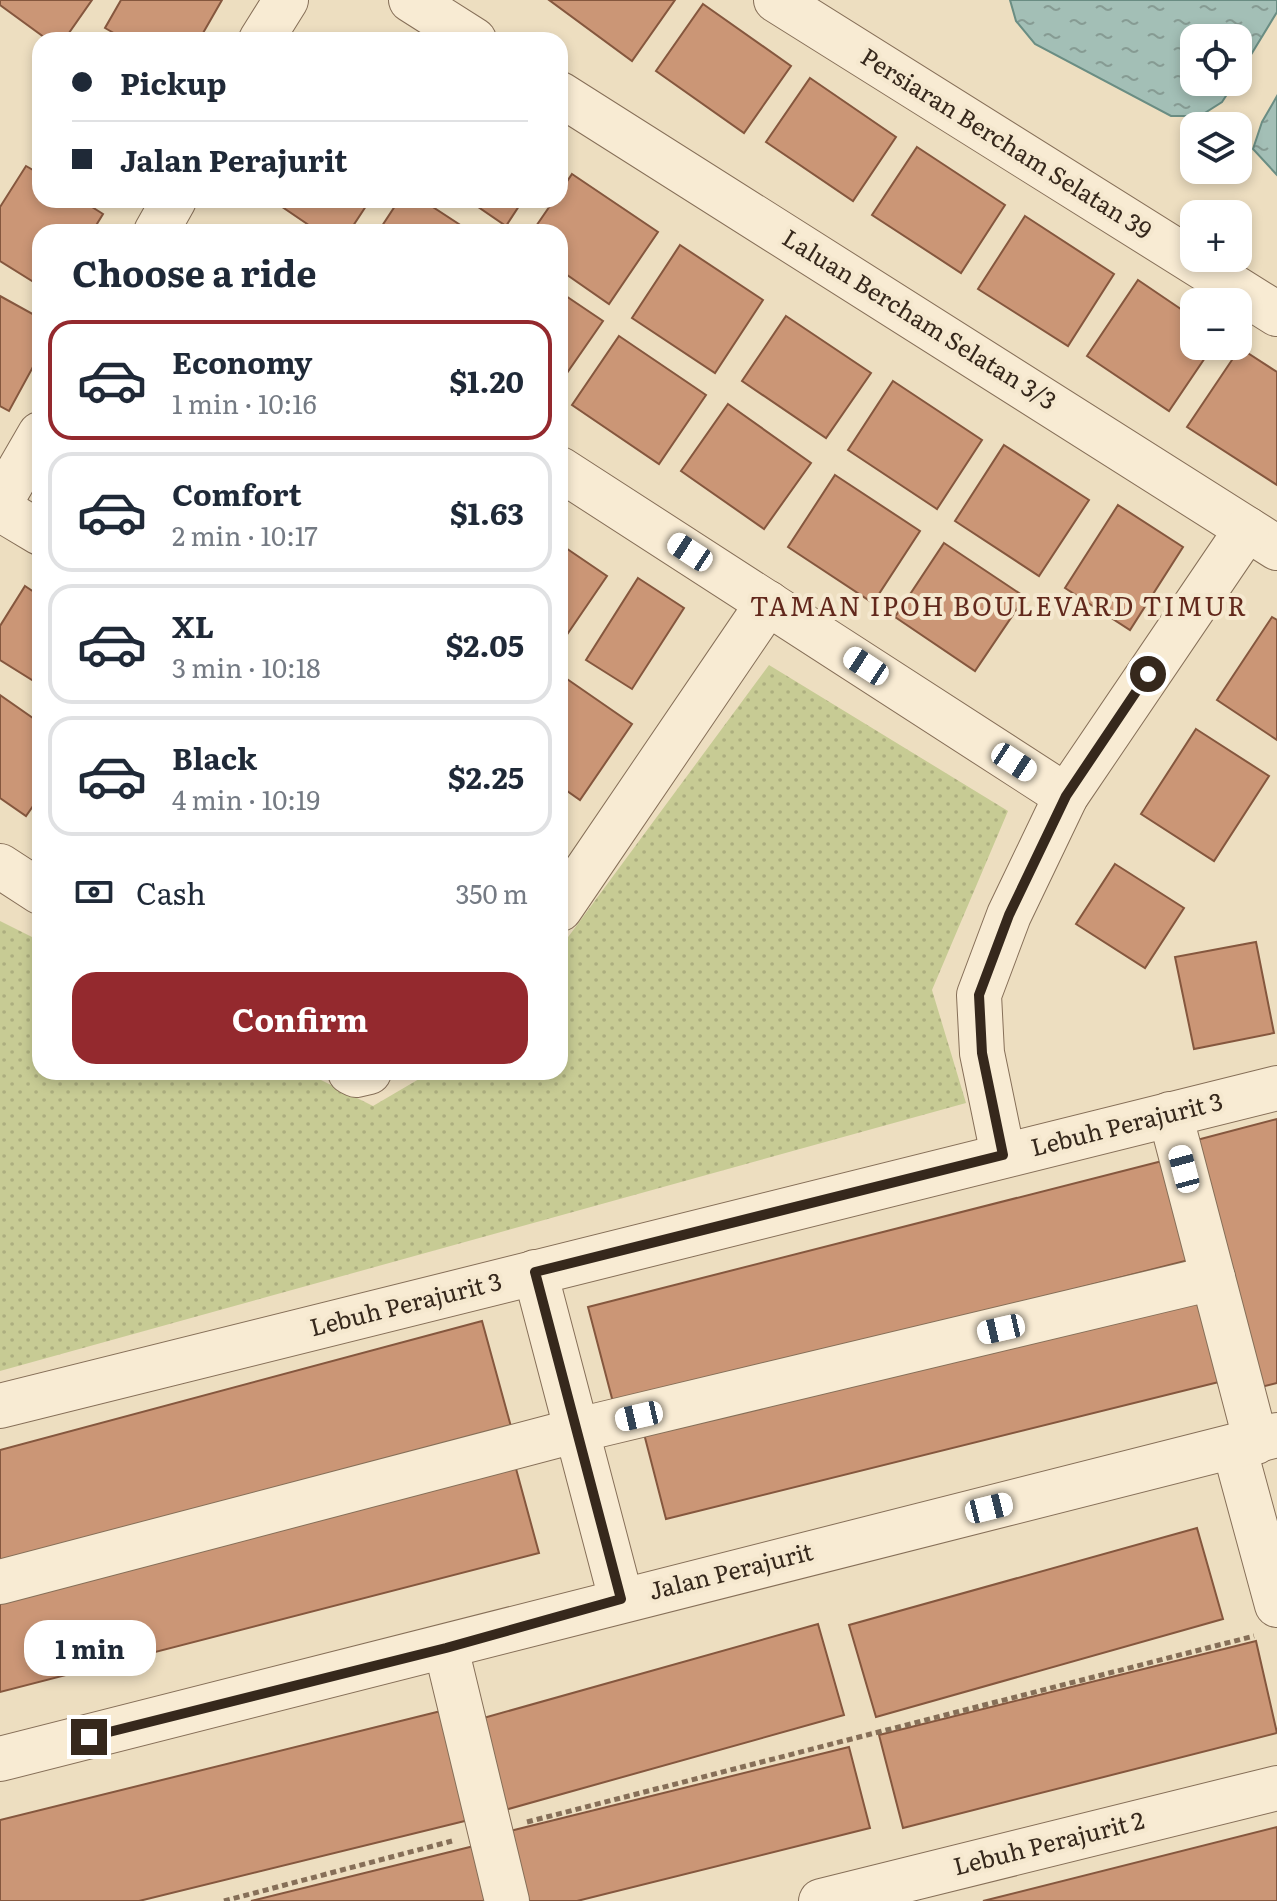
<!DOCTYPE html>
<meta charset="utf-8">
<style>
:root{--surface:#fff;--page:#f6f6f7;--text:#1f2937;--muted:#747a83;--line:#e0e1e3;--accent:#94292e}
body{margin:0;font-family:Literata,serif;background:var(--page);color:var(--text);height:100vh;display:flex;flex-direction:column;font-size:30px;white-space:nowrap}
*{box-sizing:border-box;margin:0}
p{font-size:26px;color:var(--muted)}
.icon{flex:none;width:44px;height:44px;fill:none;stroke:currentColor;stroke-width:2;stroke-linecap:round;stroke-linejoin:round}
.map{position:relative;flex:1;overflow:hidden}
.side{position:absolute;left:32px;top:224px;width:536px;height:856px;display:flex;flex-direction:column;background:var(--surface);border-radius:24px;box-shadow:0 4px 12px #0003}
.side>*{flex:none}
.guide{position:absolute;left:32px;top:32px;width:536px;height:176px;border-radius:24px;box-shadow:0 4px 12px #0003;display:grid;align-content:center;height:176px;padding:0 40px;background:var(--surface)}
.buttons{position:absolute;left:1180px;top:24px;display:grid;gap:16px}
.buttons a{display:grid;place-items:center;width:72px;height:72px;border-radius:16px;background:var(--surface);box-shadow:0 4px 12px #0003;font-size:40px}
.end{position:absolute;width:36px;height:36px;margin:-18px;border:10px solid #36281c;background:#fff;box-shadow:0 0 0 4px #fff}
.from{border-radius:50%}
.bubble{position:absolute;height:56px;border-radius:24px;background:var(--surface);box-shadow:0 4px 12px #0003;font-size:26px;font-weight:700;line-height:56px;text-align:center}
.car{position:absolute;width:24px;height:48px;margin:-24px -12px;border-radius:10px;box-shadow:0 0 6px 2px #0007;background:linear-gradient(#fff 24%,#345 0 40%,#fff 0 76%,#345 0 86%,#fff 0)}
.guide b{display:flex;align-items:center;gap:28px;height:76px;font-size:30px}
.guide b+b{border-top:2px solid var(--line)}
.guide i{width:20px;height:20px;background:var(--text)}
ul{padding:0;list-style:none}
li{display:flex;align-items:center;gap:24px;height:120px;margin:0 16px 12px;padding:0 24px;border:4px solid var(--line);border-radius:24px}
li div{flex:1}
li b{display:block;font-size:30px}
li em{font-style:normal;font-weight:700}
li.on{border-color:var(--accent)}
li>.icon{width:72px;height:72px;stroke-width:1.5}
h2{padding:0 40px;font-size:36px;line-height:96px}
.pay{display:flex;align-items:center;gap:20px;height:88px;padding:0 40px;font-size:30px}
.pay p{margin-inline-start:auto}
.primary-button{display:flex;gap:16px;margin-top:auto;padding:16px 40px}
.primary-button a{flex:1;height:92px;border-radius:24px;background:var(--accent);color:#fff;font-size:32px;font-weight:700;line-height:92px;text-align:center}
.map>svg:first-child{display:block}
.park{fill:url(#park-dots)}
.water{fill:url(#water-ripples);stroke:#6a8d83;stroke-width:2}
.building{fill:#cb9676;stroke:#85573e;stroke-width:2}
.lines{fill:none;stroke-linecap:round;stroke-linejoin:round}
.minor-casing{stroke:#866f58;stroke-width:46}
.path{stroke:#866f58;stroke-width:5;stroke-dasharray:6 4;stroke-linecap:butt}
.minor{stroke:#f8ebd3;stroke-width:44}
.route{stroke:#36281c;stroke-width:10}
.labels{text-anchor:middle;stroke-width:8;stroke-linejoin:round;paint-order:stroke}
.street-label{font-size:24px;fill:#36281c;stroke:#f5e8cf}
.neighbourhood-label{font-size:26px;letter-spacing:2px;fill:#62281c;stroke:#f5e8cf}
</style>
<div class="map">
<svg width="1277" height="1901" viewBox="0 0 1277 1901">
<defs>
<pattern id="park-dots" width="8" height="8" patternUnits="userSpaceOnUse" patternTransform="scale(2)"><rect width="8" height="8" fill="#c7cb94"/><path d="M2 2h.1M6 6h.1" fill="none" stroke="#acae7f" stroke-width="1.8" stroke-linecap="round"/></pattern>
<pattern id="water-ripples" width="26" height="14" patternUnits="userSpaceOnUse" patternTransform="scale(2)"><rect width="26" height="14" fill="#a3bfb6"/><path d="M2 4q2-2 4 0t4 0M15 11q2-2 4 0t4 0" fill="none" stroke="#869b93"/></pattern>
</defs>
<rect width="100%" height="100%" fill="#eddec0"/>
<polygon class="park" points="769,665 1008,811 932,990 966,1103 0,1371 0,921 40,941 40,1072 305,1072 373,1106 431,1072 560,1072 560,948"/>
<g class="water">
<polygon points="1010,0 1277,0 1277,12 1238,76 1238,38 1194,38 1194,82 1235,82 1222,102 1200,116 1171,116 1035,44 1016,21"/>
<polygon points="1277,96 1277,175 1253,149 1262,122"/>
</g>
<g class="building">
<polygon points="0,0 92,0 64,40 48,40 0,5"/>
<polygon points="121,0 222,0 199,40 126,40 105,28"/>
<polygon points="549,0 675,0 632,61"/>
<polygon points="703,4 791,66 744,133 656,71"/>
<polygon points="810,78 896,137 853,201 766,142"/>
<polygon points="917,147 1005,205 961,273 872,215"/>
<polygon points="26,166 40,174 40,200 81,200 103,214 92,232 40,232 40,286 0,261 0,207"/>
<polygon points="572,174 658,232 609,304 560,270 560,232 532,232 554,200 560,200 560,192"/>
<polygon points="272,200 370,200 349,232 319,232"/>
<polygon points="399,200 422,200 471,232 378,232"/>
<polygon points="468,200 523,200 506,226"/>
<polygon points="1025,216 1114,274 1068,346 978,289"/>
<polygon points="680,245 763,300 715,373 632,318"/>
<polygon points="1138,280 1194,318 1194,346 1213,346 1169,411 1087,356"/>
<polygon points="560,292 603,321 560,383"/>
<polygon points="0,296 40,318 40,354 9,411 0,406"/>
<polygon points="786,316 871,373 826,438 742,381"/>
<polygon points="619,336 706,395 659,464 572,405"/>
<polygon points="1240,348 1277,372 1277,485 1187,427"/>
<polygon points="893,381 982,440 937,509 848,450"/>
<polygon points="728,404 811,463 764,529 681,471"/>
<polygon points="1004,445 1089,500 1039,576 955,521"/>
<polygon points="835,475 920,531 873,603 788,547"/>
<polygon points="1118,505 1183,547 1130,630 1065,588"/>
<polygon points="944,543 1025,597 975,671 895,617"/>
<polygon points="560,544 607,576 564,639 560,637"/>
<polygon points="638,578 684,608 632,689 586,660"/>
<polygon points="25,586 40,596 40,685 0,660 0,626"/>
<polygon points="1272,617 1277,620 1277,740 1217,700"/>
<polygon points="567,679 632,724 580,800 560,786 560,690"/>
<polygon points="0,695 40,723 40,796 26,816 0,798"/>
<polygon points="1196,729 1269,776 1214,861 1141,814"/>
<polygon points="1115,864 1184,908 1145,968 1076,924"/>
<polygon points="1256,942 1274,1033 1194,1049 1175,957"/>
<polygon points="1277,1119 1277,1383 1253,1389 1193,1141"/>
<polygon points="1170,1159 1197,1258 614,1406 588,1307"/>
<polygon points="1208,1286 1231,1379 666,1519 642,1426"/>
<polygon points="482,1321 513,1434 0,1570 0,1450"/>
<polygon points="512,1454 539,1553 0,1692 0,1586"/>
<polygon points="1197,1528 1223,1619 876,1717 849,1625"/>
<polygon points="818,1624 844,1715 505,1810 480,1719"/>
<polygon points="1256,1641 1277,1733 903,1828 879,1735"/>
<polygon points="445,1710 473,1819 139,1901 0,1901 0,1820"/>
<polygon points="849,1747 870,1828 577,1901 528,1901 510,1831"/>
<polygon points="1277,1827 1277,1901 983,1901"/>
<polygon points="474,1846 488,1901 251,1901"/>
</g>
<g class="lines">
<g class="minor-casing">
<g id="minor">
<polyline points="411,0 474,40"/>
<polyline points="776,0 1277,314"/>
<polyline points="261,40 286,0"/>
<polyline points="560,94 1277,548"/>
<polyline points="156,232 174,200"/>
<polyline points="560,469 1066,796"/>
<polyline points="0,503 40,434"/>
<polyline points="0,509 40,533"/>
<polyline points="0,866 40,892"/>
<polyline points="560,909 768,603"/>
<polyline points="350,1072 356,1075 369,1072"/>
<polyline points="1170,1114 1256,1442"/>
<polyline points="1003,1155 982,1053 979,995 1009,915 1066,796 1247,529"/>
<polyline points="535,1272 621,1599"/>
<polyline points="0,1406 1277,1088"/>
<polyline points="1234,1447 1277,1605"/>
<polyline points="0,1582 578,1430 1213,1278"/>
<polyline points="446,1648 507,1901"/>
<polyline points="0,1759 1277,1435"/>
<polyline points="821,1901 1277,1788"/>
</g>
</g>
<g class="path">
<polyline points="527,1822 1254,1636"/>
<polyline points="224,1901 452,1841"/>
</g>
<use href="#minor" class="minor"/>
</g>
<g class="lines">
<polyline class="route" points="89,1737 446,1648 621,1599 535,1272 1003,1155 982,1053 979,995 1009,915 1066,796 1148,674"/>
</g>
<g class="labels">
<g class="street-label">
<text transform="translate(1006 144) rotate(32)" y="8">Persiaran Bercham Selatan 39</text>
<text transform="translate(919 320) rotate(32)" y="8">Laluan Bercham Selatan 3/3</text>
<text transform="translate(1127 1125) rotate(-14)" y="8">Lebuh Perajurit 3</text>
<text transform="translate(406 1305) rotate(-14)" y="8">Lebuh Perajurit 3</text>
<text transform="translate(731 1572) rotate(-14)" y="8">Jalan Perajurit</text>
<text transform="translate(1049 1844) rotate(-14)" y="8">Lebuh Perajurit 2</text>
</g>
<g class="neighbourhood-label">
<text x="999" y="616">TAMAN IPOH BOULEVARD TIMUR</text>
</g>
</g>
</svg>
<div class="buttons">
<a><svg class="icon" aria-label="locate" viewBox="0 0 24 24"><circle cx="12" cy="12" r="6"/><path d="M12 2v4M12 18v4M2 12h4M18 12h4"/></svg></a>
<a><svg class="icon" aria-label="layers" viewBox="0 0 24 24"><path d="M12 4l9 5-9 5-9-5zM3 14l9 5 9-5"/></svg></a>
<a>+</a>
<a>−</a>
</div>
<i class="end from" style="left:1148px;top:674px"></i>
<i class="end" style="left:89px;top:1737px"></i>
<div class="bubble" style="left:24px;top:1620px;width:132px">1 min</div>
<i class="car" style="left:690px;top:552px;rotate:303deg"></i>
<i class="car" style="left:866px;top:666px;rotate:303deg"></i>
<i class="car" style="left:1014px;top:762px;rotate:123deg"></i>
<i class="car" style="left:1184px;top:1169px;rotate:345deg"></i>
<i class="car" style="left:1001px;top:1329px;rotate:257deg"></i>
<i class="car" style="left:639px;top:1416px;rotate:257deg"></i>
<i class="car" style="left:989px;top:1508px;rotate:76deg"></i>
<div class="guide">
<b><i class="from"></i>Pickup</b>
<b><i></i>Jalan Perajurit</b>
</div>
<section class="side">
<h2>Choose a ride</h2>
<ul>
<li class="on"><svg class="icon" aria-label="car" viewBox="0 0 24 24"><path d="M5 17H2v-5l4-1 3-4h7l3 4 3 1v5h-3M9 17h6M6 11h13"/><circle cx="7" cy="17" r="2"/><circle cx="17" cy="17" r="2"/></svg><div><b>Economy</b><p>1 min · 10:16</p></div><em>$1.20</em></li>
<li><svg class="icon" aria-label="car" viewBox="0 0 24 24"><path d="M5 17H2v-5l4-1 3-4h7l3 4 3 1v5h-3M9 17h6M6 11h13"/><circle cx="7" cy="17" r="2"/><circle cx="17" cy="17" r="2"/></svg><div><b>Comfort</b><p>2 min · 10:17</p></div><em>$1.63</em></li>
<li><svg class="icon" aria-label="car" viewBox="0 0 24 24"><path d="M5 17H2v-5l4-1 3-4h7l3 4 3 1v5h-3M9 17h6M6 11h13"/><circle cx="7" cy="17" r="2"/><circle cx="17" cy="17" r="2"/></svg><div><b>XL</b><p>3 min · 10:18</p></div><em>$2.05</em></li>
<li><svg class="icon" aria-label="car" viewBox="0 0 24 24"><path d="M5 17H2v-5l4-1 3-4h7l3 4 3 1v5h-3M9 17h6M6 11h13"/><circle cx="7" cy="17" r="2"/><circle cx="17" cy="17" r="2"/></svg><div><b>Black</b><p>4 min · 10:19</p></div><em>$2.25</em></li>
</ul>
<div class="pay"><svg class="icon" aria-label="cash" viewBox="0 0 24 24"><path d="M3 7h18v10H3z"/><circle cx="12" cy="12" r="2"/></svg>Cash<p>350 m</p></div>
<div class="primary-button"><a>Confirm</a></div>
</section>
</div>
